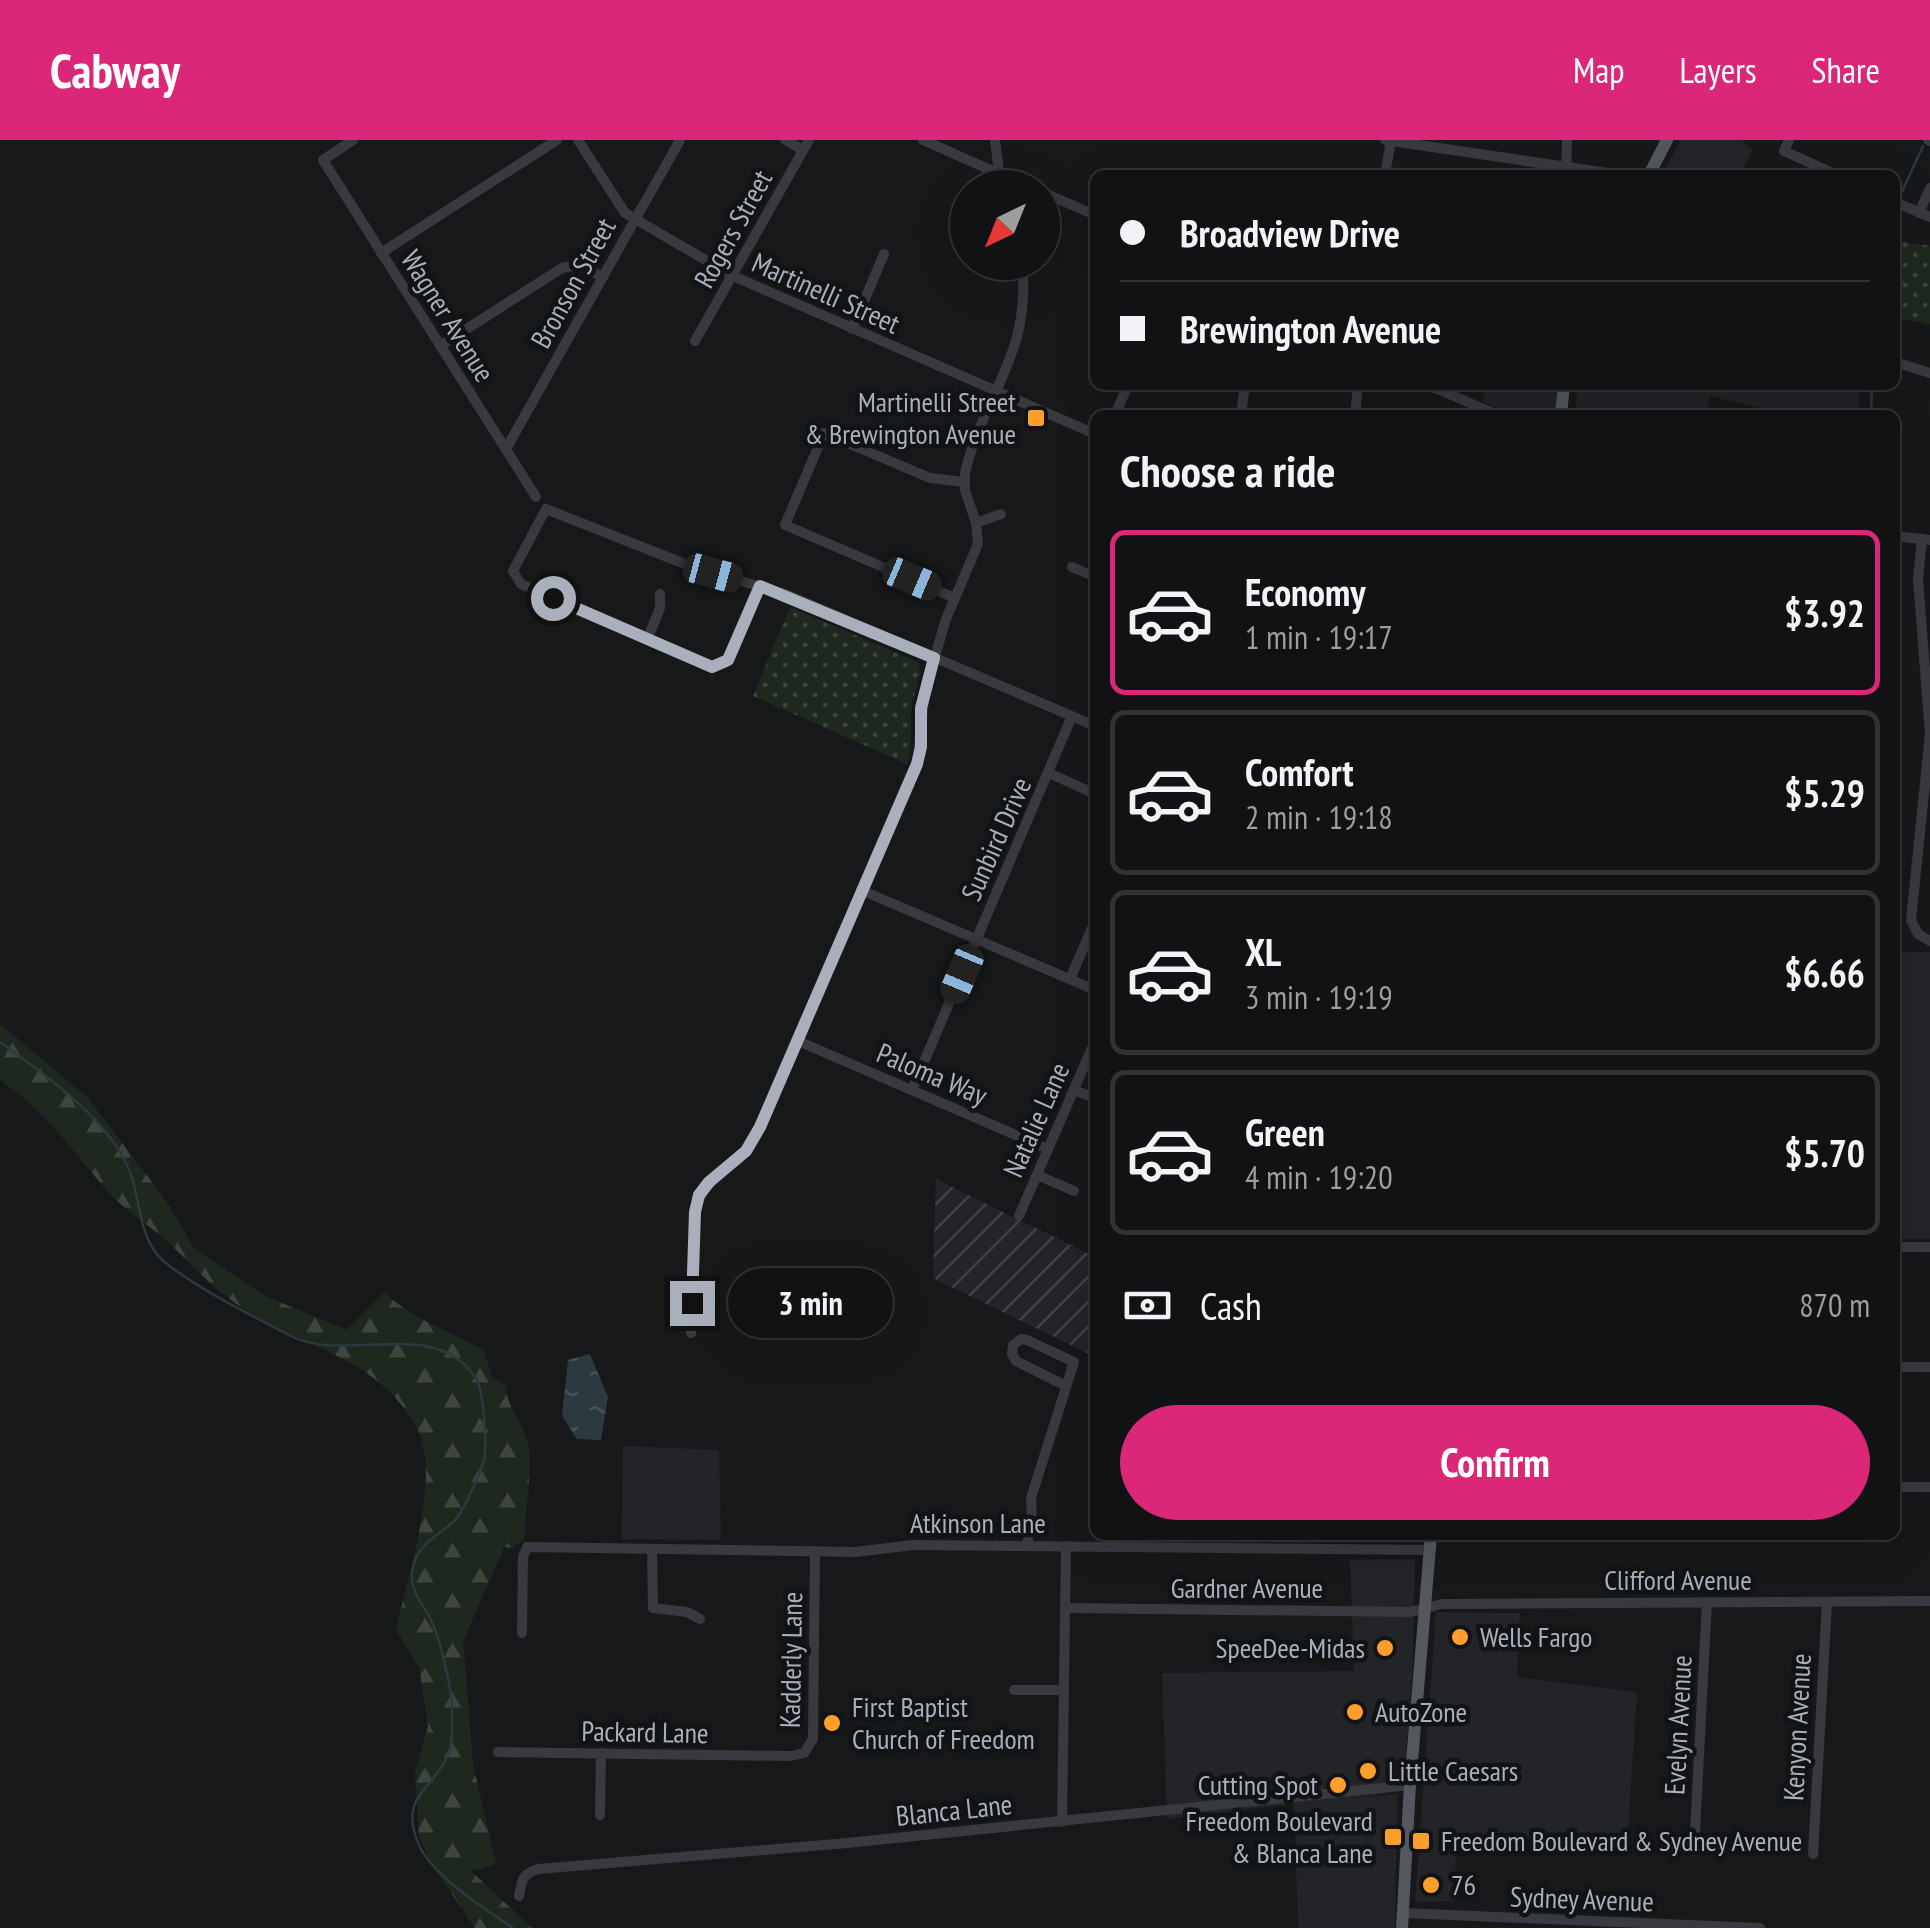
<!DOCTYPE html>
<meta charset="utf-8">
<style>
:root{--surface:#111214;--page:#1e2022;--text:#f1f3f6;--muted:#9c9ea0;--line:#303234;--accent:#db2777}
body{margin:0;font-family:"PT Sans Narrow",sans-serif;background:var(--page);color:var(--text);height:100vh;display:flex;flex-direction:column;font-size:38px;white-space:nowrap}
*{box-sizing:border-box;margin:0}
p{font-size:32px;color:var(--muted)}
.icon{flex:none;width:55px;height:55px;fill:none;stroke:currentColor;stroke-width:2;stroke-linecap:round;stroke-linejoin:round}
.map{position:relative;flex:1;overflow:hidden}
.sheet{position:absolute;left:1090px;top:270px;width:810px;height:1130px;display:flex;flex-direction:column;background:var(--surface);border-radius:15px;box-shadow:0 10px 40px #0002,0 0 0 2px var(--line)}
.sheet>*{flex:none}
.top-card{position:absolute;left:1090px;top:30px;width:810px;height:220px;border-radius:15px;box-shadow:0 10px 40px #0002,0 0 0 2px var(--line);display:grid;align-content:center;height:220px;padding:0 30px;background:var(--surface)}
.needle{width:65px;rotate:223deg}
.fabs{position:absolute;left:950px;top:30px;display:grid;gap:20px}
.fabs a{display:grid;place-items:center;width:110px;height:110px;border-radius:50%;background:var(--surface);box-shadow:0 10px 40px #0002,0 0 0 2px var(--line);font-size:50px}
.end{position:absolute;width:45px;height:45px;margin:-22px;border:12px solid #a9b0bb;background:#111;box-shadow:0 0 0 5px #111}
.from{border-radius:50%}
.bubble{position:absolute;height:70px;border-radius:35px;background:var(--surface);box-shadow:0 10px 40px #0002,0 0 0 2px var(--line);font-size:32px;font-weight:700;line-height:70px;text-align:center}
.car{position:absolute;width:30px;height:60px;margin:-30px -15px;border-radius:12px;box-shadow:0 0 8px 2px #0007;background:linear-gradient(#222 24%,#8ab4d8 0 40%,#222 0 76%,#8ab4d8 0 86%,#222 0)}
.top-card b{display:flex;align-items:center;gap:35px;height:95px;font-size:38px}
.top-card b+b{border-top:2px solid var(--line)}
.top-card i{width:25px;height:25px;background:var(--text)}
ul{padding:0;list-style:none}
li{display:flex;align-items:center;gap:30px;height:165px;margin:0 20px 15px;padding:0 10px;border:5px solid var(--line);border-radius:15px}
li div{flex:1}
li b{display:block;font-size:38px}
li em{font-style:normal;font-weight:700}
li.on{border-color:var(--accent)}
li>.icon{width:90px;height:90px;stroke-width:1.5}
h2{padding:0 30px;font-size:45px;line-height:120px}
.pay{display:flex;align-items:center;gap:25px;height:110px;padding:0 30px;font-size:38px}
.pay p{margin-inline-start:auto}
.primary-button{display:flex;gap:20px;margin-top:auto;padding:20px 30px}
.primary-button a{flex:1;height:115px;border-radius:60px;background:var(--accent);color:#fff;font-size:40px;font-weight:700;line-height:115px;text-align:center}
header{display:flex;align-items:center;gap:60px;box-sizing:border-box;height:140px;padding:0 50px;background:var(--accent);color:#fff}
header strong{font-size:48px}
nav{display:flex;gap:55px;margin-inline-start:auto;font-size:35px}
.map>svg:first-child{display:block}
.built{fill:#232427}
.industrial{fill:url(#industrial-furrows)}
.grass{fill:url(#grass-dots)}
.forest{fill:url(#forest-firs)}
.water{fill:url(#water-ripples)}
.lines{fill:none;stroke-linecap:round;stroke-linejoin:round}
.stream{stroke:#2c393f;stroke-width:2.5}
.minor{stroke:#383a3f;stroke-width:10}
.major{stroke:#54575e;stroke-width:12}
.route{stroke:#a9b0bb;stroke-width:12}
.poi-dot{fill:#ff9e2a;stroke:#121315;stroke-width:4}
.labels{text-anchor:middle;stroke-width:9;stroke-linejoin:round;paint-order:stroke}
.street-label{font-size:28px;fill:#a9b0bb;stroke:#121315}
.poi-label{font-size:28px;fill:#a9b0bb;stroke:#121315;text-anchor:start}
</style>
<header>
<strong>Cabway</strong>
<nav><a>Map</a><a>Layers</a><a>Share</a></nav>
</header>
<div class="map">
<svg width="1930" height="1788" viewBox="0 0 1930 1788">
<defs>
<pattern id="industrial-furrows" width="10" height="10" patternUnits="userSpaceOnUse" patternTransform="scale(2.5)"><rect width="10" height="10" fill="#232427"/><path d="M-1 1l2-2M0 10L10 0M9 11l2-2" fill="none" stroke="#404144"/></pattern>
<pattern id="grass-dots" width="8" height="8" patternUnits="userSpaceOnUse" patternTransform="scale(2.5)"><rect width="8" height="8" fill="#1f281f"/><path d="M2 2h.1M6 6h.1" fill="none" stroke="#3d453e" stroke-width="1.8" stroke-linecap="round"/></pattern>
<pattern id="forest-firs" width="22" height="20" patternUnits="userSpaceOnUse" patternTransform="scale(2.5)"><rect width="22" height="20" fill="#1f281f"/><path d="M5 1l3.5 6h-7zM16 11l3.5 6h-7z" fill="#3d453e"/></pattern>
<pattern id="water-ripples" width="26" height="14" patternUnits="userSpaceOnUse" patternTransform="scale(2.5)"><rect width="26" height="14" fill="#2c393f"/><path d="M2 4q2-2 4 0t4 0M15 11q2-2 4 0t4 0" fill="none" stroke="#485359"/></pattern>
</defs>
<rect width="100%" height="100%" fill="#17181a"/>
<g class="built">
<polygon points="1681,0 1742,0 1752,10 1740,35 1661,35"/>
<polygon points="1485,245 1561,245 1555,275 1515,275 1483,262"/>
<polygon points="1577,245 1860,245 1858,275 1791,275 1710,256 1706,275 1576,275"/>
<rect x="1895" y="812" width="35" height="287"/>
<polygon points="623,1306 719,1310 721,1400 622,1399"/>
<polygon points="1415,1419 1413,1525 1403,1651 1352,1658 1397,1654 1395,1788 1298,1788 1294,1664 1167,1679 1162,1533 1354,1531 1350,1420"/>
<polygon points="1436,1472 1520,1473 1517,1537 1637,1552 1627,1708 1457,1695 1454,1761 1415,1762"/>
</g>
<polygon class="industrial" points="936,1039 1095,1117 1095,1202 1091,1215 933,1138"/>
<g class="grass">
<polygon points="1895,100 1930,106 1930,184 1895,178"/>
<path d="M790,467l128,55c5,14 -3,27 -6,42 -4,20 3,39 -5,60l-154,-68z"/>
</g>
<path class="forest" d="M0,884l87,73 78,102 29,49 71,48 82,34 37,-38c28,27 66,39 100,59l8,26 14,9c1,23 17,36 22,58 5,25 -3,68 -4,95l-12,9 -8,-1 -41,94 10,123 23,100 -25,7 61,57h-57l-40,-59 -16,-31 -4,-66 13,-45 -9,-60 -23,-37c11,-50 45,-155 22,-200 -40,-76 -119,-81 -183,-127 -27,-19 -48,-44 -73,-66 -16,-14 -37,-27 -52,-43 -36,-41 -64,-83 -110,-114z"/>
<polygon class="water" points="590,1214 608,1257 601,1300 577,1299 562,1276 568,1220"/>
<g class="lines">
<g class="stream">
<polyline points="1900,56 1923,6"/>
<polyline points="1895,90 1897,67"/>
<polyline points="1871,275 1872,245"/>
<path d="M0,902c44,32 113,80 131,133 9,26 8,55 25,78 18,24 104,67 135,83 55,28 143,-20 184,41 9,13 12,67 9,82 -2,11 -21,53 -29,61 -14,15 -34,21 -41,43 -7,25 6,36 16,55 10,19 23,75 22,95 0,14 1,31 -5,44 -16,35 -48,39 -29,86 14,33 66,65 95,85"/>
</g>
<g class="minor">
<polyline points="353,0 323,20 536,357"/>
<polyline points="578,0 625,73 733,136 1095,294"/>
<polyline points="785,0 803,10"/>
<polyline points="923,0 1031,48"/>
<polyline points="995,0 1001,48"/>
<polyline points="1385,0 1621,35"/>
<polyline points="1789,0 1784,11 1837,35"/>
<polyline points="1928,0 1930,1"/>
<polyline points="1385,35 1391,0"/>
<polyline points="1566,35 1567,0"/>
<polyline points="1042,52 1095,75"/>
<polyline points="1895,62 1930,77"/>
<polyline points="1919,73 1930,48"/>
<polyline points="381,113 557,0"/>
<polyline points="852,189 884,114"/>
<polyline points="695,201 809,0"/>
<polyline points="440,206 562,128 577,125 603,137"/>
<polyline points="1895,222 1930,233"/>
<polyline points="1428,245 1498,275"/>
<polyline points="1115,275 1128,245"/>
<polyline points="1241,275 1245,245"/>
<polyline points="1355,275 1358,245"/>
<polyline points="506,309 680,0"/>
<polyline points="976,383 1001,374"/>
<polyline points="1895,396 1930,400"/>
<polyline points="1922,399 1918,439 1930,594 1911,780 1918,794 1930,801"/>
<polyline points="1072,427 1095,437"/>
<polyline points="760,446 727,520 712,527 521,444 513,431 546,369 690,426 788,455 1095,586"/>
<polyline points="955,458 785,385 824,293 930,338 964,342"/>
<polyline points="647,500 660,468 660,454"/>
<polyline points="1049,633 1095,654"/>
<polyline points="861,750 1095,850"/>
<polyline points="1070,839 1095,781"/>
<polyline points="798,901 1048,1009"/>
<polyline points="912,950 1072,576"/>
<polyline points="1074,950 1095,958"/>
<polyline points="1037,1035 1074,1051"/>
<polyline points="1019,1076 1095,901"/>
<polyline points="1895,1107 1930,1107"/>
<path d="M691,1193l4,-121c9,-36 32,-37 52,-63 5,-6 9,-15 13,-22l157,-363 8,-73 21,-72 32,-75 -2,-21 -11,-33v-17c19,-81 67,-117 57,-211"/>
<polyline points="1895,1227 1930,1227"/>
<polyline points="1895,1347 1930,1347"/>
<polyline points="1027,1405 1032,1378 1031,1358 1074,1222 1027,1200 1021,1199 1013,1205 1012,1214 1016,1221 1066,1246"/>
<polyline points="652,1409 653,1468 687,1472 700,1479"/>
<polyline points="1066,1468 1410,1472 1442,1464 1930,1461"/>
<polyline points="522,1493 523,1417 527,1407 855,1412 913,1405 1430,1410"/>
<polyline points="1014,1550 1064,1550"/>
<polyline points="498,1612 791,1616 804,1613 813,1599 815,1411"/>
<polyline points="600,1675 601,1613"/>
<polyline points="1062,1682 1066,1406"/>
<polyline points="1694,1711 1707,1462"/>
<polyline points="1813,1714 1827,1462"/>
<path d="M519,1756c3,-16 3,-22 19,-27l309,-26 563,-58"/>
<polyline points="1403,1773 1760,1788"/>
</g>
<g class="major">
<polyline points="1649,35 1667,0"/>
<polyline points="1561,275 1564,245"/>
<polyline points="1402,1788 1410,1645 1431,1395"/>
</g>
</g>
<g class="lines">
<polyline class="route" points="553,458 712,527 728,520 760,446 934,518 921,568 921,607 917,624 760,987 746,1011 709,1042 699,1055 695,1072 692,1163"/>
</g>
<g class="poi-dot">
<rect x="1026" y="268" width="20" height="20" rx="5"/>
<circle cx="1460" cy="1497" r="10"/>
<circle cx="1385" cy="1508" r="10"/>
<circle cx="1355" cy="1572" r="10"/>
<circle cx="832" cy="1583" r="10"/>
<circle cx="1368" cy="1631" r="10"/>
<circle cx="1338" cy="1645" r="10"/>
<rect x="1383" y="1687" width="20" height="20" rx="5"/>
<rect x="1411" y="1691" width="20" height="20" rx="5"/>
<circle cx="1431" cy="1745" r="10"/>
</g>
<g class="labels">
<g class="street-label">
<text transform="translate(733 89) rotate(-61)" y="10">Rogers Street</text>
<text transform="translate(573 143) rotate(-61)" y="10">Bronson Street</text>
<text transform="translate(826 153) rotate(24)" y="10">Martinelli Street</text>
<text transform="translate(448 176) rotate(58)" y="10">Wagner Avenue</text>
<text transform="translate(996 699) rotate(-66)" y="10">Sunbird Drive</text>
<text transform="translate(932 934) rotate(23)" y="10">Paloma Way</text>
<text transform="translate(1036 980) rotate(-66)" y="10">Natalie Lane</text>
<text x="978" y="1393">Atkinson Lane</text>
<text x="1678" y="1450">Clifford Avenue</text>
<text x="1247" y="1458">Gardner Avenue</text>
<text transform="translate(791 1520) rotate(-89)" y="10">Kadderly Lane</text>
<text transform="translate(1678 1585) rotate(-87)" y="10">Evelyn Avenue</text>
<text transform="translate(1797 1587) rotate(-87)" y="10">Kenyon Avenue</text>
<text transform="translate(645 1592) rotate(1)" y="10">Packard Lane</text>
<text transform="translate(954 1670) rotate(-6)" y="10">Blanca Lane</text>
<text transform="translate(1582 1759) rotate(2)" y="10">Sydney Avenue</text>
</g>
<g class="poi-label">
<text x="1016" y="272" text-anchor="end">Martinelli Street<tspan x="1016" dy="32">&amp; Brewington Avenue</tspan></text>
<text x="1480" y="1507">Wells Fargo</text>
<text x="1365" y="1518" text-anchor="end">SpeeDee-Midas</text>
<text x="852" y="1577">First Baptist<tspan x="852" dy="32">Church of Freedom</tspan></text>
<text x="1375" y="1582">AutoZone</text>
<text x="1388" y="1641">Little Caesars</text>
<text x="1318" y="1655" text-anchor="end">Cutting Spot</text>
<text x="1373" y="1691" text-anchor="end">Freedom Boulevard<tspan x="1373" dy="32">&amp; Blanca Lane</tspan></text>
<text x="1441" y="1711">Freedom Boulevard &amp; Sydney Avenue</text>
<text x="1451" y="1755">76</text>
</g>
</g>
</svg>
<div class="fabs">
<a><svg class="needle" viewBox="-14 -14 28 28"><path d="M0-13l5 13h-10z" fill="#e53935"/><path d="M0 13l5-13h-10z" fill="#9c9ea0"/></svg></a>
</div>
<i class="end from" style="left:553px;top:458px"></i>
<i class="end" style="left:692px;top:1163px"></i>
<div class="bubble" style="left:728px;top:1128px;width:165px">3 min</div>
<i class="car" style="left:713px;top:433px;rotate:105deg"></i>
<i class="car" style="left:912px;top:439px;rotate:113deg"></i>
<i class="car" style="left:962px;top:834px;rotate:203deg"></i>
<div class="top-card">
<b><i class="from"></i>Broadview Drive</b>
<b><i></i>Brewington Avenue</b>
</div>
<section class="sheet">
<h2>Choose a ride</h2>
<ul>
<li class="on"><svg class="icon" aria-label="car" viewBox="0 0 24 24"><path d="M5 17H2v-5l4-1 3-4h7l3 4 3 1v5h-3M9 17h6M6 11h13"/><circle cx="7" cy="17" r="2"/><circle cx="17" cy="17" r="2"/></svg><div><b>Economy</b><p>1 min · 19:17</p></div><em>$3.92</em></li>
<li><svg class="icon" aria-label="car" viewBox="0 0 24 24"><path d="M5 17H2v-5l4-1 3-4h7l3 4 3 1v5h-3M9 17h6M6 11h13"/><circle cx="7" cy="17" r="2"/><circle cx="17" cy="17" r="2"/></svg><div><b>Comfort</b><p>2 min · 19:18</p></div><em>$5.29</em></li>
<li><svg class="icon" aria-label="car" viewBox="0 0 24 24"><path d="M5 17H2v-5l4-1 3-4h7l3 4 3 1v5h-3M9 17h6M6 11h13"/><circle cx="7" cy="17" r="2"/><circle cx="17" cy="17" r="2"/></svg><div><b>XL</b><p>3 min · 19:19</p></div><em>$6.66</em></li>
<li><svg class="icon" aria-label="car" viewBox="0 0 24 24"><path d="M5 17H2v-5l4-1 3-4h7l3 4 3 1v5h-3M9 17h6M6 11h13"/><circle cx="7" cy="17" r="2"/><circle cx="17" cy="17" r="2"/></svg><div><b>Green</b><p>4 min · 19:20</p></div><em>$5.70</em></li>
</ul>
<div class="pay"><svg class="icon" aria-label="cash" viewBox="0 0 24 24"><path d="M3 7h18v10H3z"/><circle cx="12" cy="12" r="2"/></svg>Cash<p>870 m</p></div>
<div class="primary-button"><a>Confirm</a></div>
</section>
</div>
